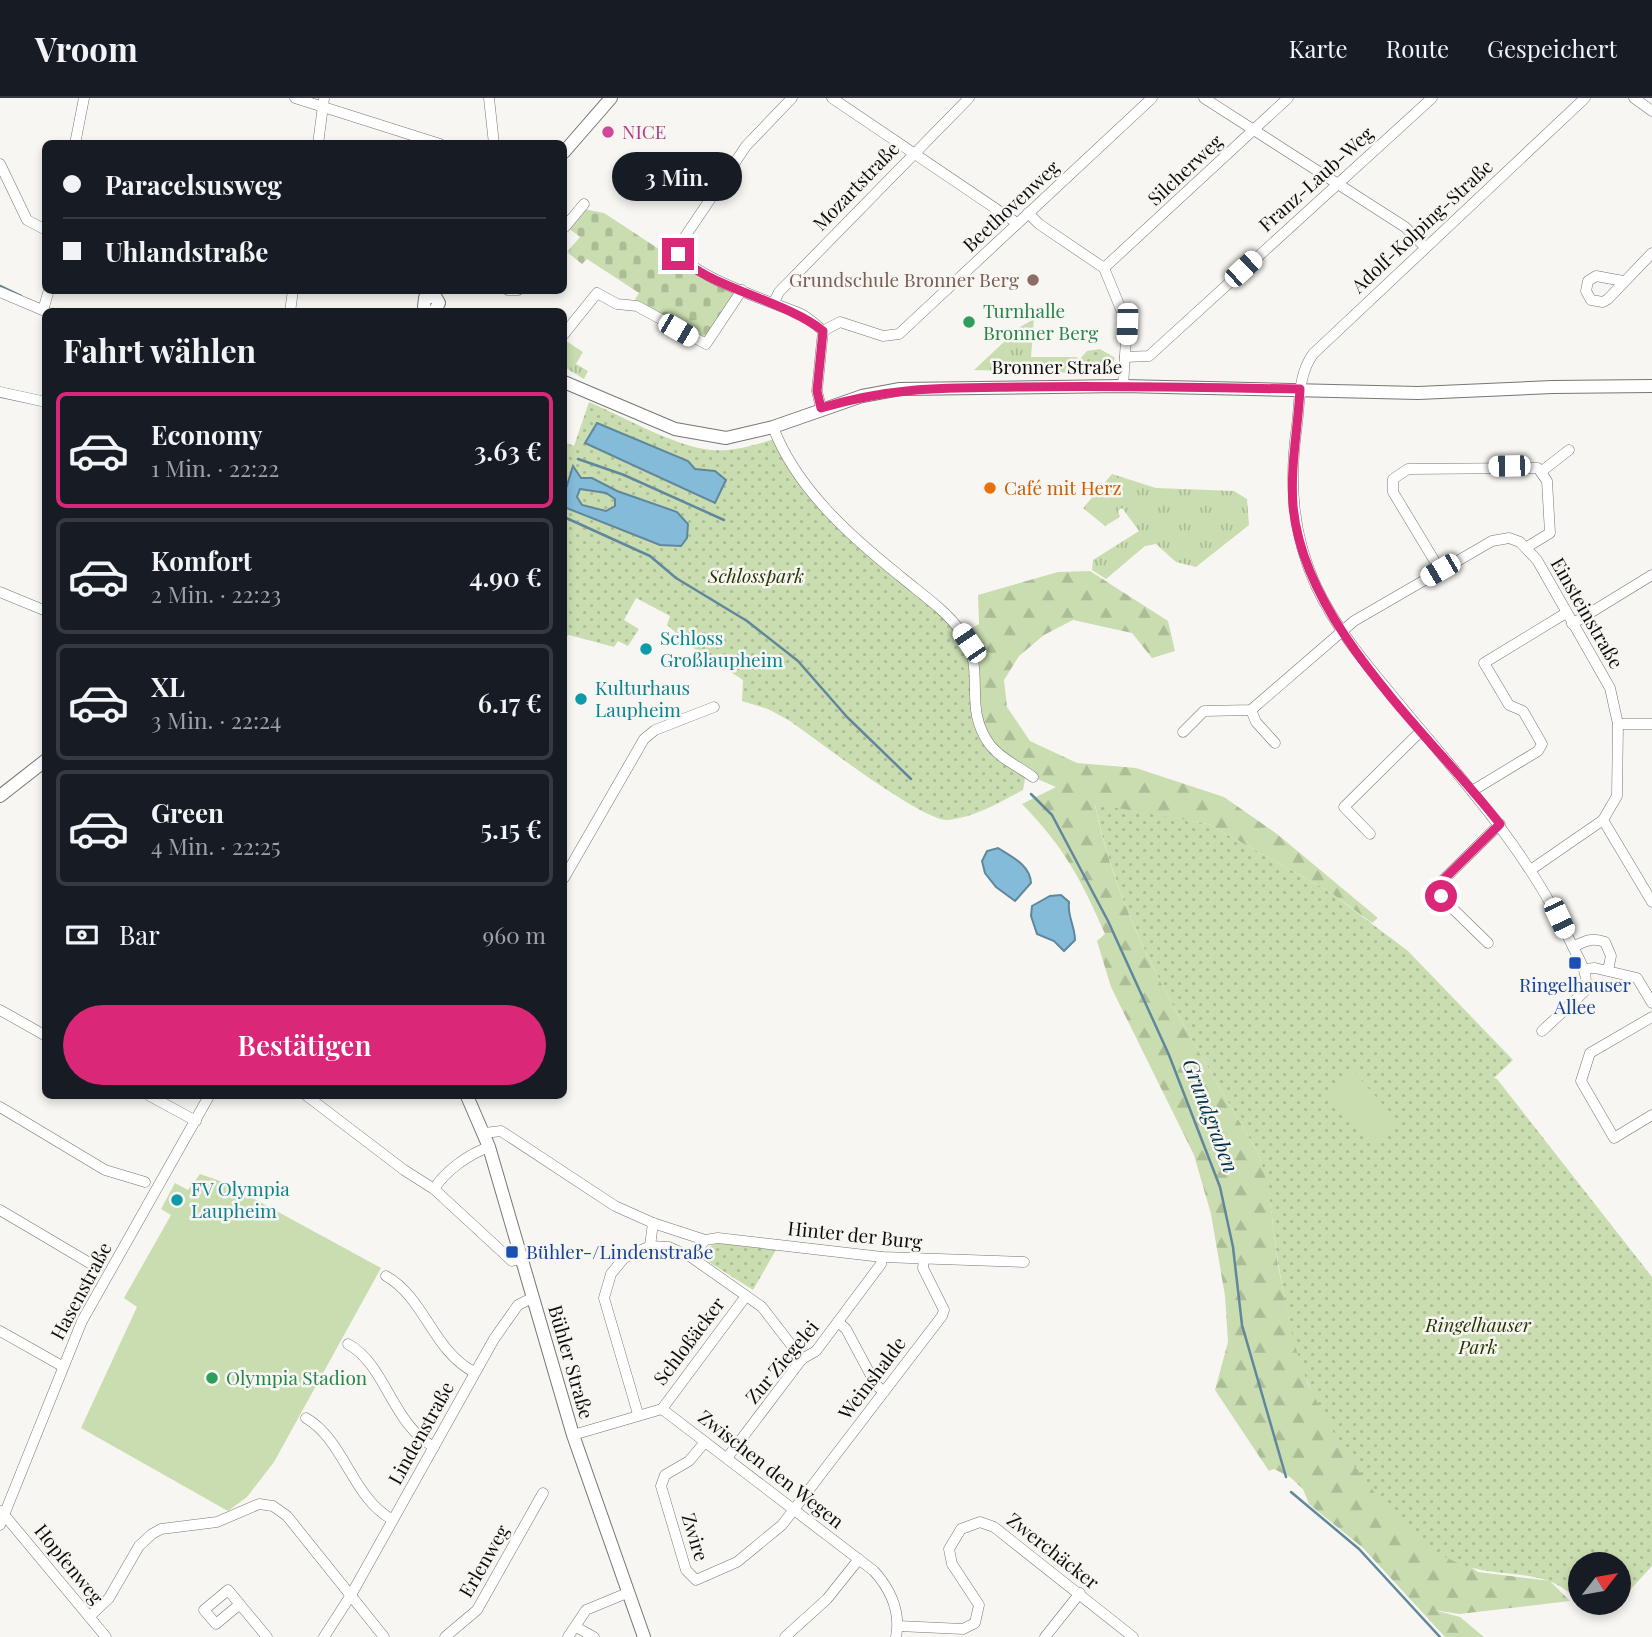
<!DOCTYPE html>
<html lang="de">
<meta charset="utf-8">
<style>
:root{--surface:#171b24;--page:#20242c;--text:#f1f3f6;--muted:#9ea1a6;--line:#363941;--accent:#db2777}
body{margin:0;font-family:"Playfair Display",serif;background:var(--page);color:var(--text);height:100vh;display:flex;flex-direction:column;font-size:26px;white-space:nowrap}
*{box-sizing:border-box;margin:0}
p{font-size:23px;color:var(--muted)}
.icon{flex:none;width:38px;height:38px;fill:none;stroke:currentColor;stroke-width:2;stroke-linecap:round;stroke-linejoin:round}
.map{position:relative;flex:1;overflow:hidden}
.drawer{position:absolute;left:42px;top:210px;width:525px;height:791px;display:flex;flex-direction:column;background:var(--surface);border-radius:10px;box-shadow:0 4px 10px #0003}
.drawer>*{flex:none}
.hud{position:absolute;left:42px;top:42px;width:525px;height:154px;border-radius:10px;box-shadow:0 4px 10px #0003;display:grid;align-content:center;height:154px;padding:0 21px;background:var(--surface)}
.needle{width:46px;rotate:59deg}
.buttons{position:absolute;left:1568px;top:1454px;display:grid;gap:14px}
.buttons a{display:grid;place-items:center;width:63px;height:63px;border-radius:50%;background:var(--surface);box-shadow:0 4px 10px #0003;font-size:35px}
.end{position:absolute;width:32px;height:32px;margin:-16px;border:9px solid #db2777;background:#fff;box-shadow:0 0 0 4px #fff}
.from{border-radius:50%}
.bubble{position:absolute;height:49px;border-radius:24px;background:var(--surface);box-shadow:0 4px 10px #0003;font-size:23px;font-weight:600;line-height:49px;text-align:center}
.car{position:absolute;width:21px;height:42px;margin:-21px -10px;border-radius:9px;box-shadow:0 0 5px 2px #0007;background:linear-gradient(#fff 24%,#345 0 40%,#fff 0 76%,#345 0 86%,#fff 0)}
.hud b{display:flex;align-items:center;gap:24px;height:66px;font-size:26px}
.hud b+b{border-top:2px solid var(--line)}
.hud i{width:18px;height:18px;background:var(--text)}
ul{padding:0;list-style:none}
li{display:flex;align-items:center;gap:21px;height:116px;margin:0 14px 10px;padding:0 7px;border:4px solid var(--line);border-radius:10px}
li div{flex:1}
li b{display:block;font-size:26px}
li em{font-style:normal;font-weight:600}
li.current{border-color:var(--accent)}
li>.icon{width:63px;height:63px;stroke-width:1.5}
h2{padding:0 21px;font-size:32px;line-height:84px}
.pay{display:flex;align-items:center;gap:18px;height:77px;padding:0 21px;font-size:26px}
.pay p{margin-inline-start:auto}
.cta{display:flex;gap:14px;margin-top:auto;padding:14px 21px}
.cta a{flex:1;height:80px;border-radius:42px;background:var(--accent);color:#fff;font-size:28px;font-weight:600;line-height:80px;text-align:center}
header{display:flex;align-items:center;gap:42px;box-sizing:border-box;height:98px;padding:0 35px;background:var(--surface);border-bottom:2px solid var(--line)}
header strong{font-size:33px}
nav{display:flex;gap:38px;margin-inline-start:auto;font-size:24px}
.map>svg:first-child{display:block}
.grass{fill:url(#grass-tufts)}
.forest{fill:url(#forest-firs)}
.cemetery{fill:url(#cemetery-stones)}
.park{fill:url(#park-dots)}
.garden{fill:#c9ddb0}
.water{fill:#84bbd9;stroke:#60879b;stroke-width:2;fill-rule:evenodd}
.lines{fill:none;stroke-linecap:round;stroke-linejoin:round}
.stream{stroke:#60879b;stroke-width:2.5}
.minor-casing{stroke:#777672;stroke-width:11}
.tertiary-casing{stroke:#777672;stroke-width:14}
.minor{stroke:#fff;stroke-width:10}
.tertiary{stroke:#fff;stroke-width:12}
.route{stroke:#db2777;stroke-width:9}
.hotel-dot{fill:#d1479c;stroke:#f8f6f2;stroke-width:2.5}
.education-dot{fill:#8d6e63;stroke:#f8f6f2;stroke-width:2.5}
.leisure-dot{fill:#2e9e5b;stroke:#f8f6f2;stroke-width:2.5}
.food-dot{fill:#e8710a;stroke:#f8f6f2;stroke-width:2.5}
.culture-dot{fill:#0f9aa8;stroke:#f8f6f2;stroke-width:2.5}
.transit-dot{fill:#1a4fb4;stroke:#f8f6f2;stroke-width:2.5}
.labels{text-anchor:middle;stroke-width:5;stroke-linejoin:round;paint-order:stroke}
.hotel-label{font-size:19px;fill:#b23c85;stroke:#f8f6f2;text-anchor:start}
.street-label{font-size:19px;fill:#0d0d0b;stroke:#f8f6f2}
.education-label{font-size:19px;fill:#785e54;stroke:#f8f6f2;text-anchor:end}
.leisure-label{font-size:19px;fill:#27864d;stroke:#f8f6f2;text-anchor:start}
.food-label{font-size:19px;fill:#c56008;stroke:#f8f6f2;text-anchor:start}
.park-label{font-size:19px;font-style:italic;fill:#253800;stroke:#f8f6f2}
.culture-label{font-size:19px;fill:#0d838f;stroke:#f8f6f2;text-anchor:start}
.transit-label{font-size:19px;fill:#164399;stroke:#f8f6f2}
.water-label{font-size:21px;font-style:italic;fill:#003045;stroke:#f8f6f2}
</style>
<header>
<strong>Vroom</strong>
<nav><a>Karte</a><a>Route</a><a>Gespeichert</a></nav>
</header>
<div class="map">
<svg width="1652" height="1539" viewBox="0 0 1652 1539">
<defs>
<pattern id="grass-tufts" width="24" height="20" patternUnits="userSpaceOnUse" patternTransform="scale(1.75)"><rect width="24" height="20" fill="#c9ddb0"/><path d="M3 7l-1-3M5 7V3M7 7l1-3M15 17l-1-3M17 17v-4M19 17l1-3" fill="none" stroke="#abbc96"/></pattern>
<pattern id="forest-firs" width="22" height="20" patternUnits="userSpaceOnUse" patternTransform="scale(1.75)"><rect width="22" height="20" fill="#c9ddb0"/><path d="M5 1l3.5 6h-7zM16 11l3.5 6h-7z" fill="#abbc96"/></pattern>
<pattern id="cemetery-stones" width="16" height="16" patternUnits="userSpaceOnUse" patternTransform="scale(1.75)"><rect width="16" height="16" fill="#c9ddb0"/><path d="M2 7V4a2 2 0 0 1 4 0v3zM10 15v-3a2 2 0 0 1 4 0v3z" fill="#abbc96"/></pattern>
<pattern id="park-dots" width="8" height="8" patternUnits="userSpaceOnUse" patternTransform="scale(1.75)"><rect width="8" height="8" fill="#c9ddb0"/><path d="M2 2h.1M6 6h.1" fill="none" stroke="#abbc96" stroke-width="1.8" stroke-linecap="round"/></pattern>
</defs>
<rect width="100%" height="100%" fill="#f8f6f2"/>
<g class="grass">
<polygon points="1034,221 1031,259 1077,259 1084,275 974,272 1020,229"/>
<polygon points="566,243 583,254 576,266 588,273 584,281 564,269"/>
<polygon points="1112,376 1156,390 1234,393 1247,401 1249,427 1196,469 1176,464 1156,446 1145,448 1106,481 1092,472 1093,462 1139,433 1122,410 1118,413 1120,419 1105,428 1083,410"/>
</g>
<path class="forest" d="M1090,473l78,50 7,30 -23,7 -20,-25 -59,-13 -29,15 -25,21 -15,24 3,27 23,34 47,22 59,5 88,29 53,37 101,84 -6,5 -45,-33 -119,-66 -113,-19c26,127 99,237 163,348l9,25 11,87 11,55 19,64 49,84 34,44 87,60 72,9 20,20 -111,13 -25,-4 26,7 24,20h-39l-82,-89 -54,-44 -6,-15 -13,-12 -16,-8 -5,2 -54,-81 13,-48 -3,-46 -14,-82 -17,-59 -83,-168 -14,-46 8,-7c-24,-55 -41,-87 -83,-130l34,-17 -35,-15 -43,-43 -11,-84v-14l12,-7 -1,-29 80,-23z"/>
<polygon class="cemetery" points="584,111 604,115 703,180 733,193 735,196 710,238 701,242 635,201 639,195 587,161 582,166 567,154 580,139 568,130"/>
<g class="park">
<path d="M1100,251l15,9 -7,15c-14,0 -22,0 -28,-14l7,-8z"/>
<path d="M589,304c36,15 84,44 122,48 21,2 43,-5 64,-11l60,83 105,91 27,32 11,84 43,43 4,7 -2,11c-23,12 -48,27 -75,30 -25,2 -132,-81 -158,-99l-22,-12 -26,-8 1,-21 -48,-31 -28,-24 3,-9 -34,-18 -12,22 15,9 -11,17 -10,-5 -4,6 -45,-12 -5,2v-195l10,4z"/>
<path d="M1095,706l113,20 119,66 81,61 105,109 -19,18 3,1 155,198v289l-33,36v-38h-39v36c-9,-6 -21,-16 -31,-19 -41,-13 -70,-2 -112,-29 -54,-35 -101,-108 -128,-167 -16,-35 -23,-79 -30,-117 -7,-39 -7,-78 -21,-115 -64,-111 -137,-221 -163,-349z"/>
<polygon points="718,1145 776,1152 753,1192 701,1159 708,1149"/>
</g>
<g class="garden">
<polygon points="1354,974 1401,1027 1376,1049 1329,997"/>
<polygon points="200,1076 223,1084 381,1170 274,1364 247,1399 228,1413 81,1330 137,1209 124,1200 171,1117 161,1111 175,1085 188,1092"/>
</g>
<g class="water">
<polygon points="597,325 688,363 695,371 715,373 726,382 715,405 585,345"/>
<path d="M573,368l8,12h11l25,13 60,21 11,12 -1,14 -6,8 -21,-1 -96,-38v-12zM580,391l26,4 9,6v7l-9,5 -24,-6 -5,-8z"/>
<path d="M998,750c14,9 32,17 33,35l-16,18 -19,-14 -11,-14 -3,-12 5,-10z"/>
<path d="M1061,797l8,7c-2,14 6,24 6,38l-11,11 -10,-10 -17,-7 -6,-18 1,-10 18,-10z"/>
</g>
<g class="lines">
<g class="stream">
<polyline points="0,188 21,198"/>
<polyline points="53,211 65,214"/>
<polyline points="564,358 564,359"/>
<polyline points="578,361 624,377 724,422"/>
<polyline points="564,419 650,458 676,480 747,523 798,563 847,619 911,681"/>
<polyline points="1031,696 1052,717 1108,823 1169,957 1220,1089 1233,1149 1242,1227 1286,1379"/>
<polyline points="1291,1394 1359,1451 1440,1539"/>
</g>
<g class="minor-casing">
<g id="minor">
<polyline points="295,0 440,46"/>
<polyline points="489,0 494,46"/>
<path d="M792,0l-46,48 -68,101c2,27 98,56 123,67 8,4 15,11 22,17l-6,60 4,17"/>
<polyline points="832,0 1017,125"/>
<polyline points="1204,0 1405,129 1425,149"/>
<polyline points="1634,0 1652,13"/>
<polyline points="75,46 84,0"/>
<polyline points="318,46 324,0"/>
<polyline points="0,66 27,122 46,132"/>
<polyline points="1028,115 1039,126 1104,170 1127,226 1123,288"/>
<polyline points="564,130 584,106"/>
<polyline points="1104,170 1288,0"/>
<polyline points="1623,183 1596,178 1588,183 1586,193 1591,202 1603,204 1608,201 1652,155"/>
<polyline points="508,192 518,192"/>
<polyline points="0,194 47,214"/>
<polyline points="774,204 779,194 969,0"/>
<polyline points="43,212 49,192"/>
<polyline points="290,214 293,192"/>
<polyline points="823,233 840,224 883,238 899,236 1152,0"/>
<polyline points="564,236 597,195 617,206 637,208 706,246 742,192"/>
<polyline points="1125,259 1149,258 1432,0"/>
<polyline points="0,294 46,304"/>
<path d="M773,329c23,61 77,109 127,149 20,17 43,32 59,53 31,40 1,75 31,116 11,14 28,21 43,32"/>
<polyline points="1542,373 1569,352"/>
<polyline points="1440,472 1393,394 1393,381 1408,371 1538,370 1547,383 1550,435 1527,449"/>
<polyline points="0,494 46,513"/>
<polyline points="1572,526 1652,477"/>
<polyline points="1251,612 1256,624 1275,645"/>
<polyline points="1618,626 1652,626"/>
<polyline points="1183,634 1204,613 1251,612 1354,523 1492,443 1509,440 1520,444 1537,462 1610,590 1618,626 1617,698 1603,722 1532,771"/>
<polyline points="1472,693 1538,653 1542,646 1523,613 1509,607 1484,565 1566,515"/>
<polyline points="1603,722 1652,804"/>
<polyline points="1370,736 1344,709 1421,633"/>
<polyline points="564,780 644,641 655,632 714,609"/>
<polyline points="1488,845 1451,809 1439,791 1441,784 1500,726"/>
<path d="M1573,849c12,-6 19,-10 32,-5l6,14 -3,14"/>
<polyline points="1584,871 1595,870 1637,880 1652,905"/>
<polyline points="0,912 46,938"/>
<polyline points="1652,919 1590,955 1581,983 1614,1040 1652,1017"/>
<path d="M1542,933l42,-39c7,-17 -6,-34 -13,-49 -41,-88 -104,-158 -166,-232 -32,-39 -67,-78 -89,-125 -24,-52 -27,-105 -19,-161 3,-24 1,-50 16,-71l272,-256"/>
<polyline points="150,998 196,1023"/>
<path d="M307,998l97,74 30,19c11,-18 35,-35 55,-42"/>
<polyline points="0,1009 105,1072 145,1084"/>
<polyline points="485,1035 501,1033 615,1108 653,1125 705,1142"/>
<polyline points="434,1091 512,1163 520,1161"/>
<polyline points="0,1112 98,1170"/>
<polyline points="650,1148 653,1125"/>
<polyline points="691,1159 705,1142 718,1140 882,1159 1024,1164"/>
<path d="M386,1178c39,22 47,75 88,96"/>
<polyline points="838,1224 846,1231 876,1287 884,1294"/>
<polyline points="0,1233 62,1268"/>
<path d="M348,1246c38,21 44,80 86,103"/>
<polyline points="662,1311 746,1198"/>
<polyline points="638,1316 604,1200 611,1176 624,1160 650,1148 669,1149 691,1159 762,1209 802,1261"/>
<path d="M306,1320c39,23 46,80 87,102"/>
<path d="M573,1337l89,-26 212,162c17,19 27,40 22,66"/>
<polyline points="705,1344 689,1363 665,1377 661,1388 686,1472 696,1482 737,1464 782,1427 942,1218 944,1212 923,1170 924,1162"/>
<polyline points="727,1360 802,1261 816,1253 881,1166 882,1159"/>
<polyline points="1,1413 106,1539"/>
<polyline points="0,1427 82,1223 209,998"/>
<polyline points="240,1506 216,1526 204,1512 228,1492 267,1539"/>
<polyline points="89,1519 109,1500 139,1448 152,1436 161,1431 217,1424 259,1406 273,1408 287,1418 384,1539"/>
<polyline points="898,1528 963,1531 975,1525 979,1507 952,1466 949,1451 961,1431 980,1424 994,1429 1133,1539"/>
<polyline points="576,1529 594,1539"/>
<polyline points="324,1539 351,1497 494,1241 518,1207 532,1200"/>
<polyline points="445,1539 477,1512 543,1395"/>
<polyline points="568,1539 586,1512 627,1495"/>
<polyline points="785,1539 827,1501 859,1461"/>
<polyline points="1045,1539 1080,1495"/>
</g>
</g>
<g class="tertiary-casing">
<g id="tertiary">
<polyline points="564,54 611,0"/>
<polyline points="435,198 439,205 435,212"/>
<polyline points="424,209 425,200 435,198"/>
<polyline points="564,284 675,331 726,340 773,329 862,298 900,291 1123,288 1418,295 1552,289 1652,288"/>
<polyline points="0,698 46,662"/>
<polyline points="467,998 489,1049 573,1337 644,1539"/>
</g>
</g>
<use href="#minor" class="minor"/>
<use href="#tertiary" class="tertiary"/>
</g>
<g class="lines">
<path class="route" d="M678,156c25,32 107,46 145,77l-6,60 4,17c73,-22 127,-20 201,-21 93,-2 186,1 278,2 -2,40 -10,77 -7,117 11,120 136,227 207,318l-59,58v14"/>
</g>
<circle class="hotel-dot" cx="608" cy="34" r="7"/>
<circle class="education-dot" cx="1033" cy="182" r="7"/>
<g class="leisure-dot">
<circle cx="969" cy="224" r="7"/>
<circle cx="212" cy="1280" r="7"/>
</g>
<circle class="food-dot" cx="990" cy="390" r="7"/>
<g class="culture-dot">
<circle cx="646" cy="551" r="7"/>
<circle cx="581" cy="601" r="7"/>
<circle cx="177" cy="1102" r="7"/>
</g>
<g class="transit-dot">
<rect x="1568" y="858" width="14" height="14" rx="3.5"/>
<rect x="505" y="1147" width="14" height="14" rx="3.5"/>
</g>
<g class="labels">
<g class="hotel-label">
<text x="622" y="41">NICE</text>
</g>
<g class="street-label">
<text transform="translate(1185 72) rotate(-43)" y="7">Silcherweg</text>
<text transform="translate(1316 81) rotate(-42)" y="7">Franz-Laub-Weg</text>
<text transform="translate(856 88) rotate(-46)" y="7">Mozartstraße</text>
<text transform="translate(1011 108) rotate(-43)" y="7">Beethovenweg</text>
<text transform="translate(1422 128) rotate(-43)" y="7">Adolf-Kolping-Straße</text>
<text x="1057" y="276">Bronner Straße</text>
<text transform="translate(1587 515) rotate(60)" y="7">Einsteinstraße</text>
<text transform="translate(855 1137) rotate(6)" y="7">Hinter der Burg</text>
<text transform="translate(81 1193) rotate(-62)" y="7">Hasenstraße</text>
<text transform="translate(689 1243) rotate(-53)" y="7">Schloßäcker</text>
<text transform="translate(571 1264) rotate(74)" y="7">Bühler Straße</text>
<text transform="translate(782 1264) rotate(-50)" y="7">Zur Ziegelei</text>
<text transform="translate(872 1280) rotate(-53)" y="7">Weinshalde</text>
<text transform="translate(421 1335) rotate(-61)" y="7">Lindenstraße</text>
<text transform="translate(771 1371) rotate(38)" y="7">Zwischen den Wegen</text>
<text transform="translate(695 1439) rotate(73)" y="7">Zwire</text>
<text transform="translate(1053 1453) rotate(38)" y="7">Zwerchäcker</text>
<text transform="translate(484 1463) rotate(-60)" y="7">Erlenweg</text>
<text transform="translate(69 1466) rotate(51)" y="7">Hopfenweg</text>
</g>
<g class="education-label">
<text x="1019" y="189">Grundschule Bronner Berg</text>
</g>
<g class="leisure-label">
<text x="983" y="220">Turnhalle<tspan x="983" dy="22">Bronner Berg</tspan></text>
<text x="226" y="1287">Olympia Stadion</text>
</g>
<g class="food-label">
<text x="1004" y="397">Café mit Herz</text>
</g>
<g class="park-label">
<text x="756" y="485">Schlosspark</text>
<text x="1478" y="1234">Ringelhauser<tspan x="1478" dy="22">Park</tspan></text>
</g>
<g class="culture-label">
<text x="660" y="547">Schloss<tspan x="660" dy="22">Großlaupheim</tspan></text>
<text x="595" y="597">Kulturhaus<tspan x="595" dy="22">Laupheim</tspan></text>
<text x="191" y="1098">FV Olympia<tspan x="191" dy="22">Laupheim</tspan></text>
</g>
<g class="transit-label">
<text x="1575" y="894">Ringelhauser<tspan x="1575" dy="22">Allee</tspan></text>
<text x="526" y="1161" text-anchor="start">Bühler-/Lindenstraße</text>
</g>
<g class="water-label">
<text transform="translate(1210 1018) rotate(69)" y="7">Grundgraben</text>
</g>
</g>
</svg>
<div class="buttons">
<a><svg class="needle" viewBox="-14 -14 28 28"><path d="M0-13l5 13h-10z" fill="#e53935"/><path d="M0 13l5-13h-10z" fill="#9ea1a6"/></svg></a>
</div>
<i class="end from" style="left:1441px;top:798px"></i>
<i class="end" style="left:678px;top:156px"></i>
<div class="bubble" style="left:612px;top:54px;width:130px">3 Min.</div>
<i class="car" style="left:1243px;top:171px;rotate:47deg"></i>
<i class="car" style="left:1127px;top:226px;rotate:182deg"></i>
<i class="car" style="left:678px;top:232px;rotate:120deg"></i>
<i class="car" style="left:1509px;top:368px;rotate:269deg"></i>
<i class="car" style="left:1440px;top:472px;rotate:240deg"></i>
<i class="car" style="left:969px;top:545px;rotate:326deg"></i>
<i class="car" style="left:1559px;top:820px;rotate:155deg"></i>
<div class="hud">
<b><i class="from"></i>Paracelsusweg</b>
<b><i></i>Uhlandstraße</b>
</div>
<section class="drawer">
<h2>Fahrt wählen</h2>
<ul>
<li class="current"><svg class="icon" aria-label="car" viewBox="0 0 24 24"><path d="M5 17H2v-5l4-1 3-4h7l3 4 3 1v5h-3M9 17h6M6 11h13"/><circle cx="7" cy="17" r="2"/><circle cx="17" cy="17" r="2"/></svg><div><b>Economy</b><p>1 Min. · 22:22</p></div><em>3.63 €</em></li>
<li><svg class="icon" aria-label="car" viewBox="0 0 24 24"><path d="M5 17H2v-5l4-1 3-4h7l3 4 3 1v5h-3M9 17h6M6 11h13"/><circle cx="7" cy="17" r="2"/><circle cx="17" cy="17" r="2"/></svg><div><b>Komfort</b><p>2 Min. · 22:23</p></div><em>4.90 €</em></li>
<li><svg class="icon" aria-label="car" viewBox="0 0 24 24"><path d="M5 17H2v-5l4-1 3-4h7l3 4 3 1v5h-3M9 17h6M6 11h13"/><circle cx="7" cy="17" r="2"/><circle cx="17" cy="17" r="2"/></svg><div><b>XL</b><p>3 Min. · 22:24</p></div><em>6.17 €</em></li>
<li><svg class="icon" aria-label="car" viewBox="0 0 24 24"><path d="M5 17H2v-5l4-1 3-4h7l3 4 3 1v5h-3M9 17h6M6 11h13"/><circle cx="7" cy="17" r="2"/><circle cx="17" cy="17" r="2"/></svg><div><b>Green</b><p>4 Min. · 22:25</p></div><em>5.15 €</em></li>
</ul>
<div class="pay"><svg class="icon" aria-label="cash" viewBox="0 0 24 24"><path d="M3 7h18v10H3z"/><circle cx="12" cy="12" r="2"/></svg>Bar<p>960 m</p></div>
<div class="cta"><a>Bestätigen</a></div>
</section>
</div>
